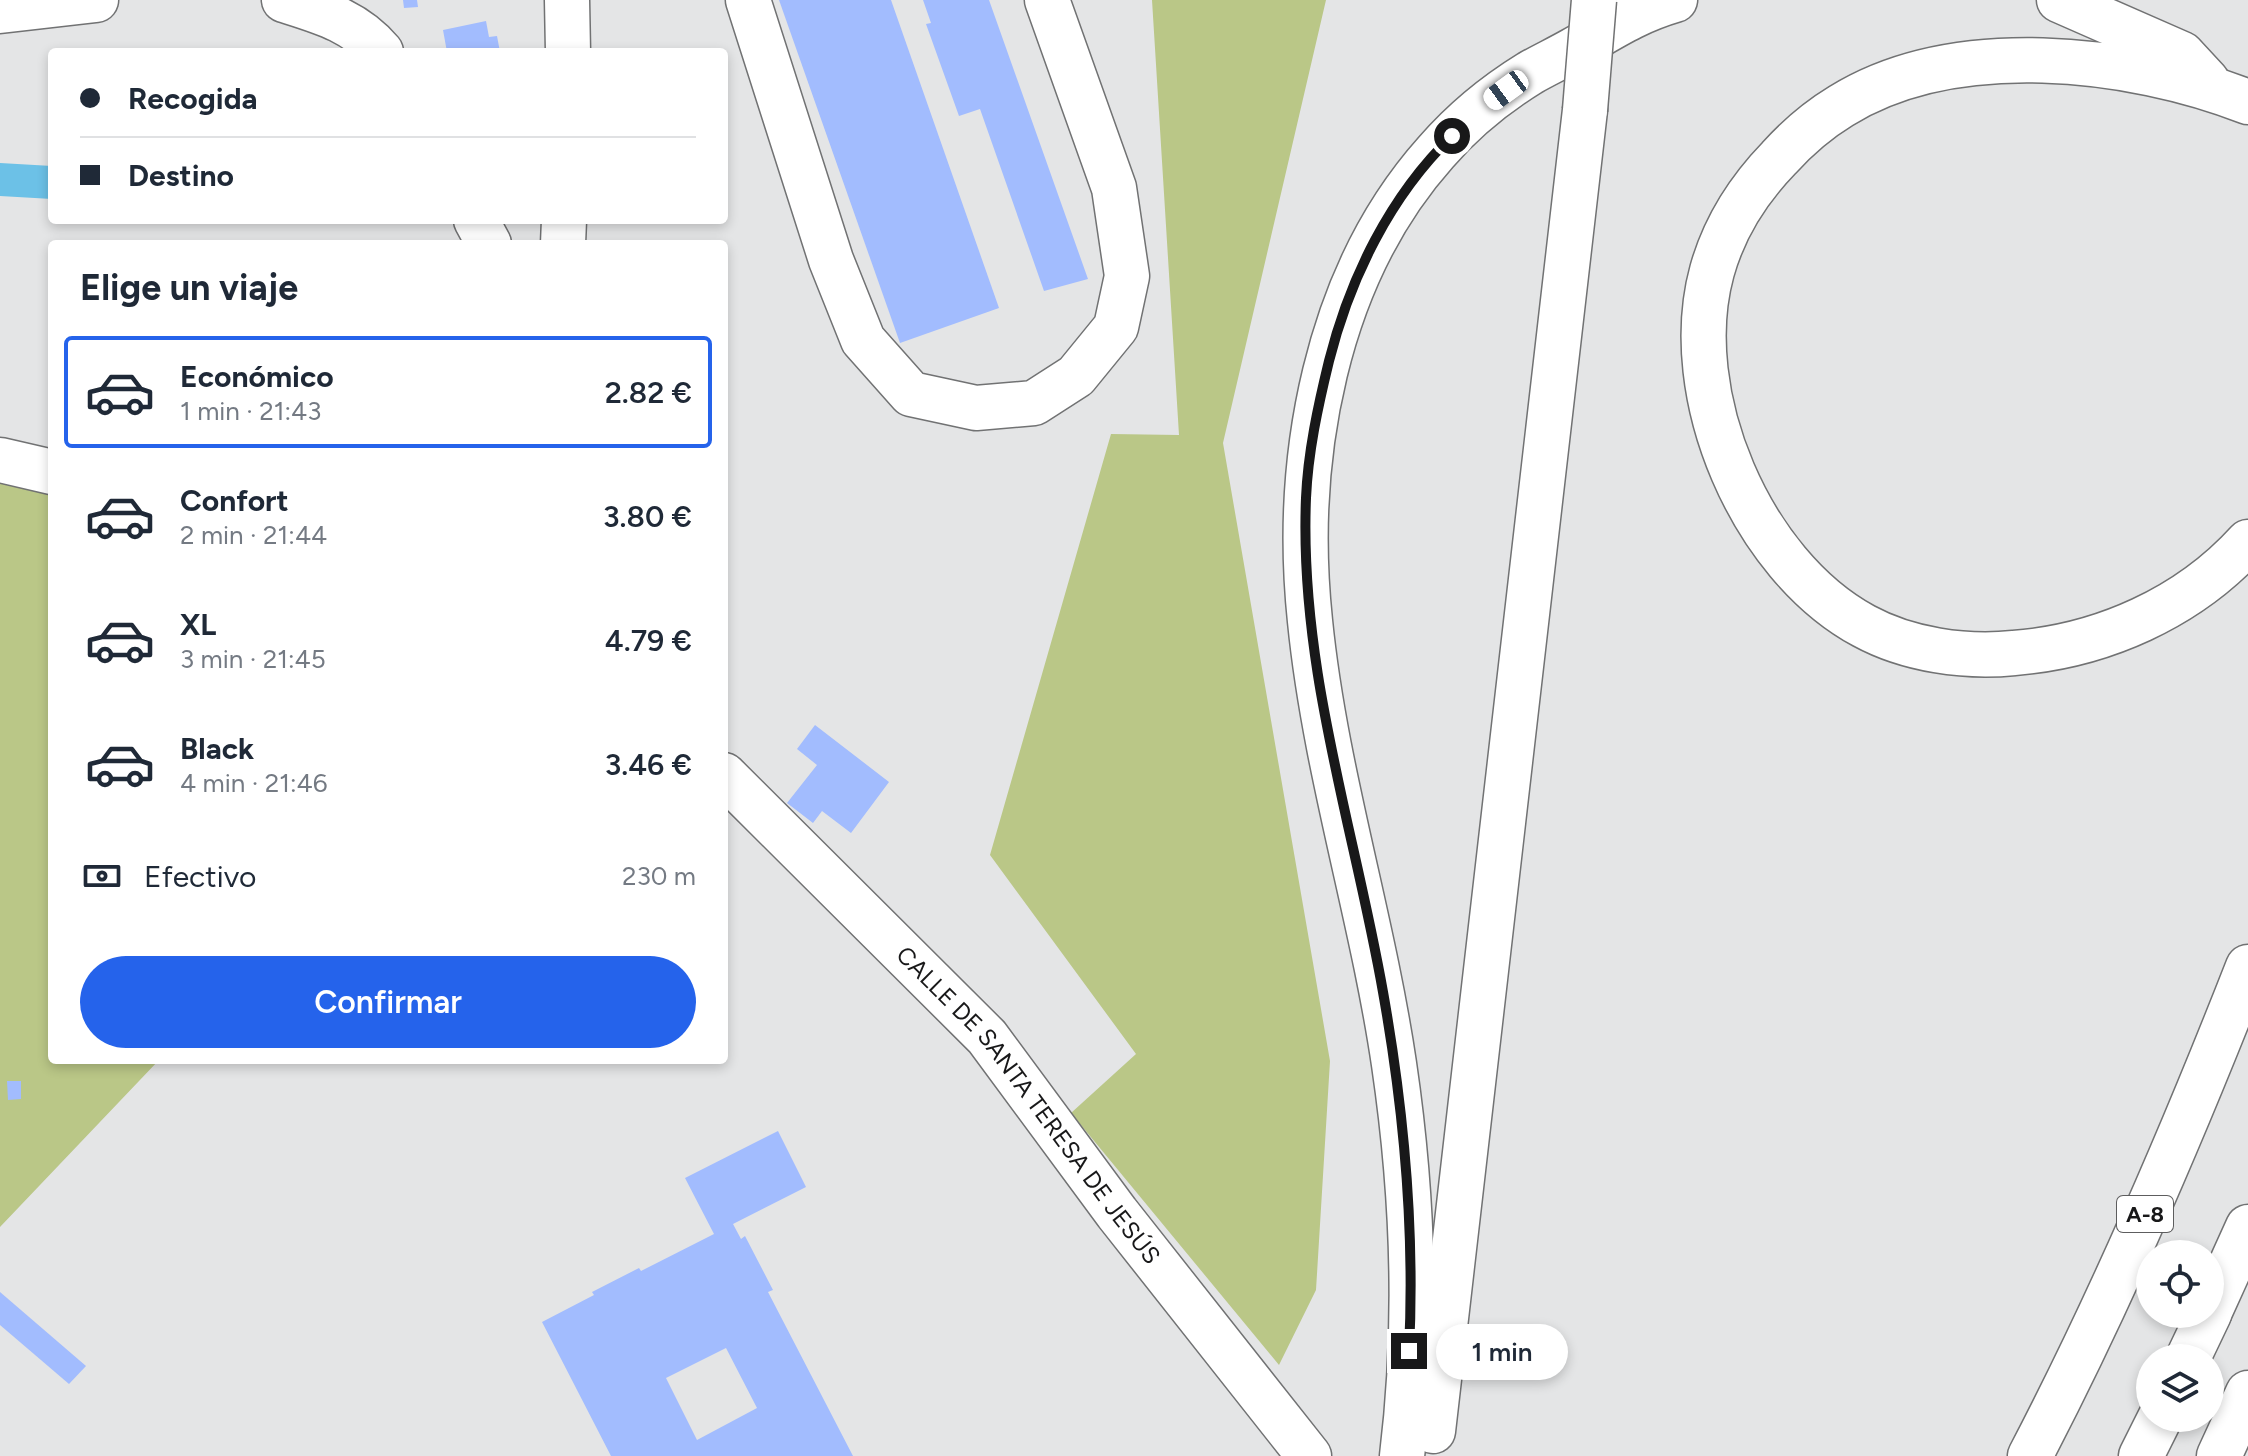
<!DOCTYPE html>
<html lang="es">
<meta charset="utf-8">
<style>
:root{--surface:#fff;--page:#f6f6f7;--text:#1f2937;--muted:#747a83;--line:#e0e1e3;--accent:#2563eb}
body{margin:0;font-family:Figtree,sans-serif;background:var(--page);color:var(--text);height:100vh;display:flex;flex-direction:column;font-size:30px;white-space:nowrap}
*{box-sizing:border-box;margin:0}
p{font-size:26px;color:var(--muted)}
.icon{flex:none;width:44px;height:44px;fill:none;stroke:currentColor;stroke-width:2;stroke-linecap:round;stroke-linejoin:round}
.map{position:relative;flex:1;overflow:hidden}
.drawer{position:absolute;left:48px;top:240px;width:680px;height:824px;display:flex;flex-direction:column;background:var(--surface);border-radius:8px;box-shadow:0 4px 12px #0003}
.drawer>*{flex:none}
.banner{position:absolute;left:48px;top:48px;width:680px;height:176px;border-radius:8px;box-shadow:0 4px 12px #0003;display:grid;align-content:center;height:176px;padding:0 32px;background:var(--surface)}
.buttons{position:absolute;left:2136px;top:1240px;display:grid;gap:16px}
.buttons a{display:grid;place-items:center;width:88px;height:88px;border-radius:50%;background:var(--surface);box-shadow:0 4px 12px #0003;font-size:40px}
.end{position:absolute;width:36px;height:36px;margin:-18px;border:10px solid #181819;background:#fff;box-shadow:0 0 0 4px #fff}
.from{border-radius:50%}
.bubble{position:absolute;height:56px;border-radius:28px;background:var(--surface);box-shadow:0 4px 12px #0003;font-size:26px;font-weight:600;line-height:56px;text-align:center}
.car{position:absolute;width:24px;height:48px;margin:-24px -12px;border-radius:10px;box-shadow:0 0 6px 2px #0007;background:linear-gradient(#fff 24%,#345 0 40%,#fff 0 76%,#345 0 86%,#fff 0)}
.banner b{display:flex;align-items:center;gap:28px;height:76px;font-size:30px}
.banner b+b{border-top:2px solid var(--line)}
.banner i{width:20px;height:20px;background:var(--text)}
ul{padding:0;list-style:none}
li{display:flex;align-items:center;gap:24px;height:112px;margin:0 16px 12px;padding:0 16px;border:4px solid transparent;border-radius:8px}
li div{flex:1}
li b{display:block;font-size:30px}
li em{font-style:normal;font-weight:600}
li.active{border-color:var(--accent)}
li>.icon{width:72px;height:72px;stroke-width:1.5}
h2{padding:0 32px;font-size:36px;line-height:96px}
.pay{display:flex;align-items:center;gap:20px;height:88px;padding:0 32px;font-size:30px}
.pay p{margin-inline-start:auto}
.primary-button{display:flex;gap:16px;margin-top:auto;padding:16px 32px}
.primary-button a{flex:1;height:92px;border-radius:48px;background:var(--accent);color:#fff;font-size:32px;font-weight:600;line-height:92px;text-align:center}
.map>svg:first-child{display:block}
.green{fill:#bac787}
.water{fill:#6cc1e7}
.building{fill:#a2bcfe;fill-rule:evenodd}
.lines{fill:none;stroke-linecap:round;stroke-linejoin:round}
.minor-casing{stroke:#717273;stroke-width:47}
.highway-casing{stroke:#717273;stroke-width:47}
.minor{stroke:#fff;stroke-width:44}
.highway{stroke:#fff;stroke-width:44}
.highway-bridge-casing{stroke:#717273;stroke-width:47;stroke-linecap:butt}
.highway-bridge{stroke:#fff;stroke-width:44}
.route{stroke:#181819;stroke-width:10}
.labels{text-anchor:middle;stroke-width:6;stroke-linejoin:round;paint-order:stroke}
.shield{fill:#fff;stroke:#5d5d5e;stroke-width:2}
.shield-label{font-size:22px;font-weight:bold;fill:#181819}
.street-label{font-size:24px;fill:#181819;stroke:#fff}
</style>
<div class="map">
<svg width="2248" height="1456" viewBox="0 0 2248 1456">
<rect width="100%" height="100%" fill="#e4e5e6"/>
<g class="green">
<polygon points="1152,0 1326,0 1223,443 1330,1061 1316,1290 1279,1365 1071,1113 1136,1054 990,855 1111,434 1179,435"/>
<polygon points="0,470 52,480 52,1060 159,1060 0,1227"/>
</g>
<polygon class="water" points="0,163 52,166 52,199 0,196"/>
<g class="building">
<polygon points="403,0 417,0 418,7 404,8"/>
<polygon points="779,0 891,0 999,308 900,343"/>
<polygon points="923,0 989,0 1088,279 1044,291 980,109 959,116 926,24 931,23"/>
<polygon points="486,21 489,37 497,36 500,52 447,52 443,30"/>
<polygon points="815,725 889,782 851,833 822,811 813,823 787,803 817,765 797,749"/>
<polygon points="7,1081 21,1081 21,1099 8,1100"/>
<path d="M778,1131l28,56 -73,37 8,15 4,-3 28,54 -5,2 85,164h-242l-69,-134 52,-27 -2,-3 47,-24 2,3 73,-37 -29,-56zM726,1348l31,60 -60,32 -31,-62z"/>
<polygon points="0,1292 86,1366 69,1384 0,1325"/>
</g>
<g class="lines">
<g class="minor-casing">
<g id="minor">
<path d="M284,0c38,12 71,21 97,52"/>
<polyline points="567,0 568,52"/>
<polyline points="748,0 831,260 863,340 911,394 976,408 1034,403 1076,376 1116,327 1127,276 1114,188 1047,0"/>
<polyline points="0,11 96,0"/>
<polyline points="476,220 489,244"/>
<polyline points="563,244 564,220"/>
<polyline points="0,460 52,472"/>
<path id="s1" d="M724,775l263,262 130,176 192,243"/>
</g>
</g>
<g class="highway-casing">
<g id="highway">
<polyline points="2059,0 2182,54 2207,81"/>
<path d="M2248,102c-118,-46 -294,-66 -407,4 -23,14 -44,32 -62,52 -30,31 -55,70 -67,113 -34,123 39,294 152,355 44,24 101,32 150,27 88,-7 174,-45 234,-111"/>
<polyline points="2210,1311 2248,1227"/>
<polyline points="2188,1358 2209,1314"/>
<path d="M1433,1431c51,-441 103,-881 152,-1321"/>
<path d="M1402,1456c16,-130 11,-263 -8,-392 -22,-149 -69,-293 -84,-443 -17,-161 15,-345 126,-469 26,-30 60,-58 94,-79 14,-8 29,-15 43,-23 37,-21 61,-38 102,-50"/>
<path d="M2030,1456c83,-159 153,-323 218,-489"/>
<polyline points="2141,1456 2160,1418"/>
<polyline points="2219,1456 2248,1393"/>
</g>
</g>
<use href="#minor" class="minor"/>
<use href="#highway" class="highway"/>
<g class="highway-bridge-casing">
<polyline id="highway-bridge" points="1585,110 1594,0"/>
</g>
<use href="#highway-bridge" class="highway-bridge"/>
</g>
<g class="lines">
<path class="route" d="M1409,1351c6,-120 -5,-241 -26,-359 -29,-165 -84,-324 -77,-494 2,-46 12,-92 23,-137 21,-83 61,-165 123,-225"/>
</g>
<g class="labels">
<rect class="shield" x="2117" y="1196" width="56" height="36" rx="6"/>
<g class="shield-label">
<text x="2145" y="1222">A-8</text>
</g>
<g class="street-label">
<text dy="8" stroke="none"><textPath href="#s1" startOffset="450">CALLE DE SANTA TERESA DE JESÚS</textPath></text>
</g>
</g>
</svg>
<div class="buttons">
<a><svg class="icon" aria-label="locate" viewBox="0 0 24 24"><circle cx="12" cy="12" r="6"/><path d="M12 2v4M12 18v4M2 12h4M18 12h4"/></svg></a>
<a><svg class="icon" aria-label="layers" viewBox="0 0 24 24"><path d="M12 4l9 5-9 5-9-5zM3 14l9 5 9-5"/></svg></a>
</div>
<i class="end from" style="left:1452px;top:136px"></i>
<i class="end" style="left:1409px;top:1351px"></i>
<div class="bubble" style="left:1436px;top:1324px;width:132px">1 min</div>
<i class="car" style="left:1506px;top:90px;rotate:234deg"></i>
<div class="banner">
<b><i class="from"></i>Recogida</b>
<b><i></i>Destino</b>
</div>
<section class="drawer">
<h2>Elige un viaje</h2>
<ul>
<li class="active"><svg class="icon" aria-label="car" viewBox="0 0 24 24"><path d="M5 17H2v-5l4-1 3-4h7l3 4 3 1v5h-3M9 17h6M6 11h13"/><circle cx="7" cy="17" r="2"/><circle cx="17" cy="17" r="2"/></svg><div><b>Económico</b><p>1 min · 21:43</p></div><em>2.82 €</em></li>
<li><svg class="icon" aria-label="car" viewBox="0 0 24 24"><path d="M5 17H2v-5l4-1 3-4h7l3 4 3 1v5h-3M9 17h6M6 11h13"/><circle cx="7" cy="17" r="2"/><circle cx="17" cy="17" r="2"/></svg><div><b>Confort</b><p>2 min · 21:44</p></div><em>3.80 €</em></li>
<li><svg class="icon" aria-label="car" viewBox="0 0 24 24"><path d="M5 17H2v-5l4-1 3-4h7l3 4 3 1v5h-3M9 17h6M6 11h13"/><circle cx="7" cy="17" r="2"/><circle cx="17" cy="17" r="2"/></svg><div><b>XL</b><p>3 min · 21:45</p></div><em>4.79 €</em></li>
<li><svg class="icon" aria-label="car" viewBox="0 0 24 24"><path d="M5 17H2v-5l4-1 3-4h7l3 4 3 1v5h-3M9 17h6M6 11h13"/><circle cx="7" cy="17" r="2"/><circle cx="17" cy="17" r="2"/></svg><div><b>Black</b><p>4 min · 21:46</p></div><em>3.46 €</em></li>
</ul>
<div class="pay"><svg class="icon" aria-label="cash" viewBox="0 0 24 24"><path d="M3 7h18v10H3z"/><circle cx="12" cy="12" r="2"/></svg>Efectivo<p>230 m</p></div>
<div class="primary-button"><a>Confirmar</a></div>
</section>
</div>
